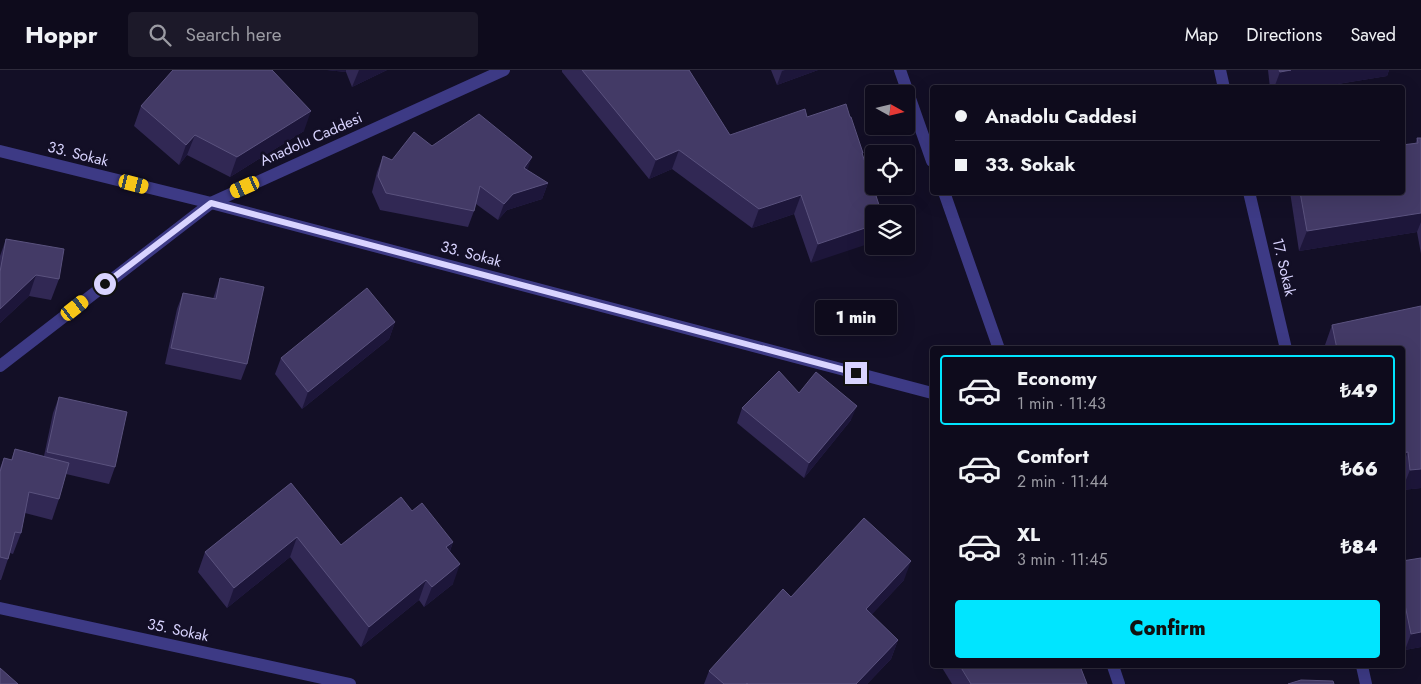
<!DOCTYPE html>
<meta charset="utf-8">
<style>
:root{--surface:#0e0b1c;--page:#1c1929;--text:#f1f3f6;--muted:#9b9ba3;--line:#2e2b3b;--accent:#00e5ff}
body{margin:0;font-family:Jost,sans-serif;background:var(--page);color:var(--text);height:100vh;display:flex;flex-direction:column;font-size:19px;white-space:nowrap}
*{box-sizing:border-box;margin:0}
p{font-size:16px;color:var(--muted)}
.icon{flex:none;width:28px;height:28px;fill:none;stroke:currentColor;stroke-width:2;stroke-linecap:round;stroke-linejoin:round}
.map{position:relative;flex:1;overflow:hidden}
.side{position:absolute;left:930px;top:276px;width:475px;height:322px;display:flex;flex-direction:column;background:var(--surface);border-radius:5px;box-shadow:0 5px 20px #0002,0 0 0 1px var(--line)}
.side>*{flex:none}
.guide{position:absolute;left:930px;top:15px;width:475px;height:110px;border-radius:5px;box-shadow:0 5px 20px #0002,0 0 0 1px var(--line);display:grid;align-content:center;height:110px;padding:0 25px;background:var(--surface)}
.needle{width:32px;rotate:98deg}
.tools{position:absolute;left:865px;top:15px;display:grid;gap:10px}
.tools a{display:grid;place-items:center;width:50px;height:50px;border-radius:5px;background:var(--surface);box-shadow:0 5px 20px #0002,0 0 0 1px var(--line);font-size:25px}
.end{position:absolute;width:22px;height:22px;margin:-11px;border:6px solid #d9d4ff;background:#111;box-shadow:0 0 0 2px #111}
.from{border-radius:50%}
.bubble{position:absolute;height:35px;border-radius:5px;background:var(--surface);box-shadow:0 5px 20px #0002,0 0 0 1px var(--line);font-size:16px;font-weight:800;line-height:35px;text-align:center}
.car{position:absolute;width:15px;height:30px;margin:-15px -8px;border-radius:6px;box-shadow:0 0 4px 1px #0007;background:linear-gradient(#f5c518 24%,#345 0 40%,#f5c518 0 76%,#345 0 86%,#f5c518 0)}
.guide b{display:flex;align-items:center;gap:18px;height:48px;font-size:19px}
.guide b+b{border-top:1px solid var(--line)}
.guide i{width:12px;height:12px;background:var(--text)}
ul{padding:9px 0 0;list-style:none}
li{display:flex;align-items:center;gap:15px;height:70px;margin:0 10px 8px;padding:0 15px;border:2px solid transparent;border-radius:5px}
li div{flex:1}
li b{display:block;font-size:19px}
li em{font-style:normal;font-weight:800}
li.current{border-color:var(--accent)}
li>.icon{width:45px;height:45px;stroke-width:1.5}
.button{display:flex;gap:10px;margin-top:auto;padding:10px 25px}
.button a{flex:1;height:58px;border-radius:5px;background:var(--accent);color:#111;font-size:20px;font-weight:800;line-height:58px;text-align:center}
header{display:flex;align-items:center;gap:30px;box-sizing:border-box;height:70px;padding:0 25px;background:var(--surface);border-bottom:1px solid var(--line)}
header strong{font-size:24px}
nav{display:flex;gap:28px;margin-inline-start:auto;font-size:18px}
.search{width:350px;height:45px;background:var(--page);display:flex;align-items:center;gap:12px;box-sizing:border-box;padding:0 18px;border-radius:5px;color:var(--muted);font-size:19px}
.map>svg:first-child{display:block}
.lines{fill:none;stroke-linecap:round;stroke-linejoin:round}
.minor{stroke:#3d3a85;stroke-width:12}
.wall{fill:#312854}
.shaded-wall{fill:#1d163a}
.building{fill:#433a66;stroke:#5a527e}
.route{stroke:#d9d4ff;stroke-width:6}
.labels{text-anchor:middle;stroke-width:5;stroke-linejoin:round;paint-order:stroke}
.street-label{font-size:15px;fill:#d9d4ff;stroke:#130f26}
</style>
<header>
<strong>Hoppr</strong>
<div class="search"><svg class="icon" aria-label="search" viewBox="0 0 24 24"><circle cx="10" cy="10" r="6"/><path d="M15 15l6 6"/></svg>Search here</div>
<nav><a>Map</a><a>Directions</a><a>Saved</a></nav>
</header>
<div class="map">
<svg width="1421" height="614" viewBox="0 0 1421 614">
<rect width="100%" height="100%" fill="#130f26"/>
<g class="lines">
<g class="minor">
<polyline points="900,0 932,91"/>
<polyline points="1220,0 1224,18"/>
<polyline points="0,81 211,133 932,323"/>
<polyline points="944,122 999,279"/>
<polyline points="1249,122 1286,279"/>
<polyline points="0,296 211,133 504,0"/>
<polyline points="0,538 350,614"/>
<polyline points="1113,596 1119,614"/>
<polyline points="1362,596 1366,614"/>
</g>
</g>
<g class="wall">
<polygon points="327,0 387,0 352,17 346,2"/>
<polygon points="562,0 689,0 730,65 807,47 850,47 863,83 811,193 794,144 752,158 672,99 649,109 562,2"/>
<polygon points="771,0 818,0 777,15"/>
<polygon points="1268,0 1389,0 1387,6 1313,18 1270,18"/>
<polygon points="141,36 304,61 230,107 187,85 179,95 134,56"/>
<polygon points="1417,68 1421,68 1421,184 1417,162 1299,181 1290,122 1402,122"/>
<polygon points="432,76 527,100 548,113 542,129 507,140 498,150 476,134 474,141 468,157 380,140 372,122 377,102 383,86 392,90"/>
<polygon points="6,169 59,209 51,230 29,226 0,253 0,186"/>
<polygon points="220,208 247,294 241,310 165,294 177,239 183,223 213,229"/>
<polygon points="1421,236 1421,418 1402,420 1402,279 1326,279 1325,275 1332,255"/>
<polygon points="395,252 389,269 302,339 275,304 281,288"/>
<polygon points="799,323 851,350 804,408 737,353 742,338"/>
<polygon points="59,327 115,397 109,414 66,404 59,429 52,450 25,443 21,463 13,484 10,483 1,510 0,510 0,398 4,388 11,390 15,379 44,386 53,343"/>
<polygon points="291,413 341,475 412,441 453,472 450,481 453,514 424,537 419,530 361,577 290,487 227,538 198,502 205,482"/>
<polygon points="1421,488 1421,577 1405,580 1402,569 1402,491"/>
<polygon points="904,510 871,545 898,570 891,589 867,614 704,614 709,601 791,527"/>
<polygon points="941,596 1080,596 1087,614 952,614"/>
</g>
<g class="shaded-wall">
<polygon points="327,0 346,0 346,2"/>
<polygon points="359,0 387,0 352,17"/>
<polygon points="785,0 818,0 777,15 782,1"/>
<polygon points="1291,0 1389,0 1387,6 1313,18 1274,18 1280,2"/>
<polygon points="311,41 304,61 230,107 237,87"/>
<polygon points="195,65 187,85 179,95 186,75"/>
<polygon points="679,80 672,99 649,109 656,90"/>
<polygon points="532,87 526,104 524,98"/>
<polygon points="548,113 542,129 507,140 498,150 504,134 513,124"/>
<polygon points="801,125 794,144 752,158 759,139"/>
<polygon points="1421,143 1421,152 1417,162 1299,181 1307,161"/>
<polygon points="874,155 874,172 811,193 818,174"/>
<polygon points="36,205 29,226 0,253 0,239"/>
<polygon points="395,252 389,269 302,339 308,322"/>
<polygon points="857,336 851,350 804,408 809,393"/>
<polygon points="1408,382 1402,396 1402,383"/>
<polygon points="1421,399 1421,418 1402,420 1410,400"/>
<polygon points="297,467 290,487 227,538 234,518"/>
<polygon points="453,472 446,492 446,477"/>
<polygon points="911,491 904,510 858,559 866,539"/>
<polygon points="460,494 453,514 424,537 432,517"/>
<polygon points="426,510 419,530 361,577 369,557"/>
<polygon points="1421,562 1421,577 1405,580 1411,564"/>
<polygon points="898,570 891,589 867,614 856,614"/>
</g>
<g class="building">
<polygon points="173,0 272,0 311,41 237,87 195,65 186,75 141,36"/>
<polygon points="582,0 689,0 730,65 805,39 807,47 846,34 850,47 851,47 863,83 862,83 882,144 874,144 874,155 818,174 801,125 759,139 679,80 656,90"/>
<polygon points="1279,0 1291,0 1280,2"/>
<polygon points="479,44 532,87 524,98 548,113 513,124 504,134 480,116 474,141 386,123 378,106 383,86 392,90 414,62 432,76"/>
<polygon points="1417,68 1421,68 1421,143 1307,161 1300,122 1402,122 1402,75 1418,73"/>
<polygon points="6,169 64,179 59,209 36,205 0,239 0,202"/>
<polygon points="220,208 264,217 247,294 171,278 183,223 216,229"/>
<polygon points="367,218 395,252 308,322 281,288"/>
<polygon points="1421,236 1421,399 1410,400 1408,382 1402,383 1402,279 1337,279 1332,255"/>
<polygon points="779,301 799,323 816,302 857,336 809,393 742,338"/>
<polygon points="59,327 127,342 115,397 47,382"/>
<polygon points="15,379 69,393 59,429 29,422 21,463 15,462 8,489 0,487 0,402 4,388 12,390"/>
<polygon points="291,413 341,475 401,427 412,441 422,433 453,472 446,477 460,494 432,517 426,510 369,557 297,467 234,518 205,482"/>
<polygon points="864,448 911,491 866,539 898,570 856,614 748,614 747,613 746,614 724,614 709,601 783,519 791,527"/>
<polygon points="1421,488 1421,562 1411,564 1402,520 1402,491"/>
<polygon points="960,596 1080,596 1087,614 971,614"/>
<polygon points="0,598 18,614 0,614"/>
<polygon points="1301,610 1333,611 1334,614 1288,614"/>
</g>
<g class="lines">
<polyline class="route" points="105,214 211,133 856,303"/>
</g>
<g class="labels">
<g class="street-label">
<text transform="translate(311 69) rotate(-24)" y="5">Anadolu Caddesi</text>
<text transform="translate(78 84) rotate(14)" y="5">33. Sokak</text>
<text transform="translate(471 184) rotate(15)" y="5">33. Sokak</text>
<text transform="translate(1284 197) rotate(77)" y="5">17. Sokak</text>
<text transform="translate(178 560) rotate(12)" y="5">35. Sokak</text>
</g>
</g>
</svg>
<div class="tools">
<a><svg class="needle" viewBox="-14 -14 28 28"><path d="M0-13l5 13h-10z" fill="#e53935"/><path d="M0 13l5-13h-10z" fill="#9b9ba3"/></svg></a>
<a><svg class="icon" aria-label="locate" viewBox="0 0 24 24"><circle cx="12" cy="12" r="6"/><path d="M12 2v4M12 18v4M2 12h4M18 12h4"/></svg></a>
<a><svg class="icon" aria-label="layers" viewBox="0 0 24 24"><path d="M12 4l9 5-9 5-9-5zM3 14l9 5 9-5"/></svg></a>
</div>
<i class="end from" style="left:105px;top:214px"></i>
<i class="end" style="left:856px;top:303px"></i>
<div class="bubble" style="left:815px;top:230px;width:82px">1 min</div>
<i class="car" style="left:134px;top:114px;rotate:104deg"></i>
<i class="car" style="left:245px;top:117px;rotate:246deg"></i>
<i class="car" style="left:75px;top:238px;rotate:52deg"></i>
<div class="guide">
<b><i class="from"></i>Anadolu Caddesi</b>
<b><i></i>33. Sokak</b>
</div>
<section class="side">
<ul>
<li class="current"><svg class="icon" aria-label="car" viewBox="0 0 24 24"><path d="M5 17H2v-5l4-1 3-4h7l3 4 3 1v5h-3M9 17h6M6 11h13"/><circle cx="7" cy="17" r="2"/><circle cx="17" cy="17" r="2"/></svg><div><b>Economy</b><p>1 min · 11:43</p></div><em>₺49</em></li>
<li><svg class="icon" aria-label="car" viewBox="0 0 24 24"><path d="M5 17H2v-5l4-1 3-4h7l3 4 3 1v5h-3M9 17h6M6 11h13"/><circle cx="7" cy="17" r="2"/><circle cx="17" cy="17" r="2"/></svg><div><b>Comfort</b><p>2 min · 11:44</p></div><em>₺66</em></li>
<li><svg class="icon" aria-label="car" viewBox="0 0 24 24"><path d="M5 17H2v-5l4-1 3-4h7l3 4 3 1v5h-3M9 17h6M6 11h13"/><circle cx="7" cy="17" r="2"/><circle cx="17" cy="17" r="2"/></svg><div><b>XL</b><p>3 min · 11:45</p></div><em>₺84</em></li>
</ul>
<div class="button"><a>Confirm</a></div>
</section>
</div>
